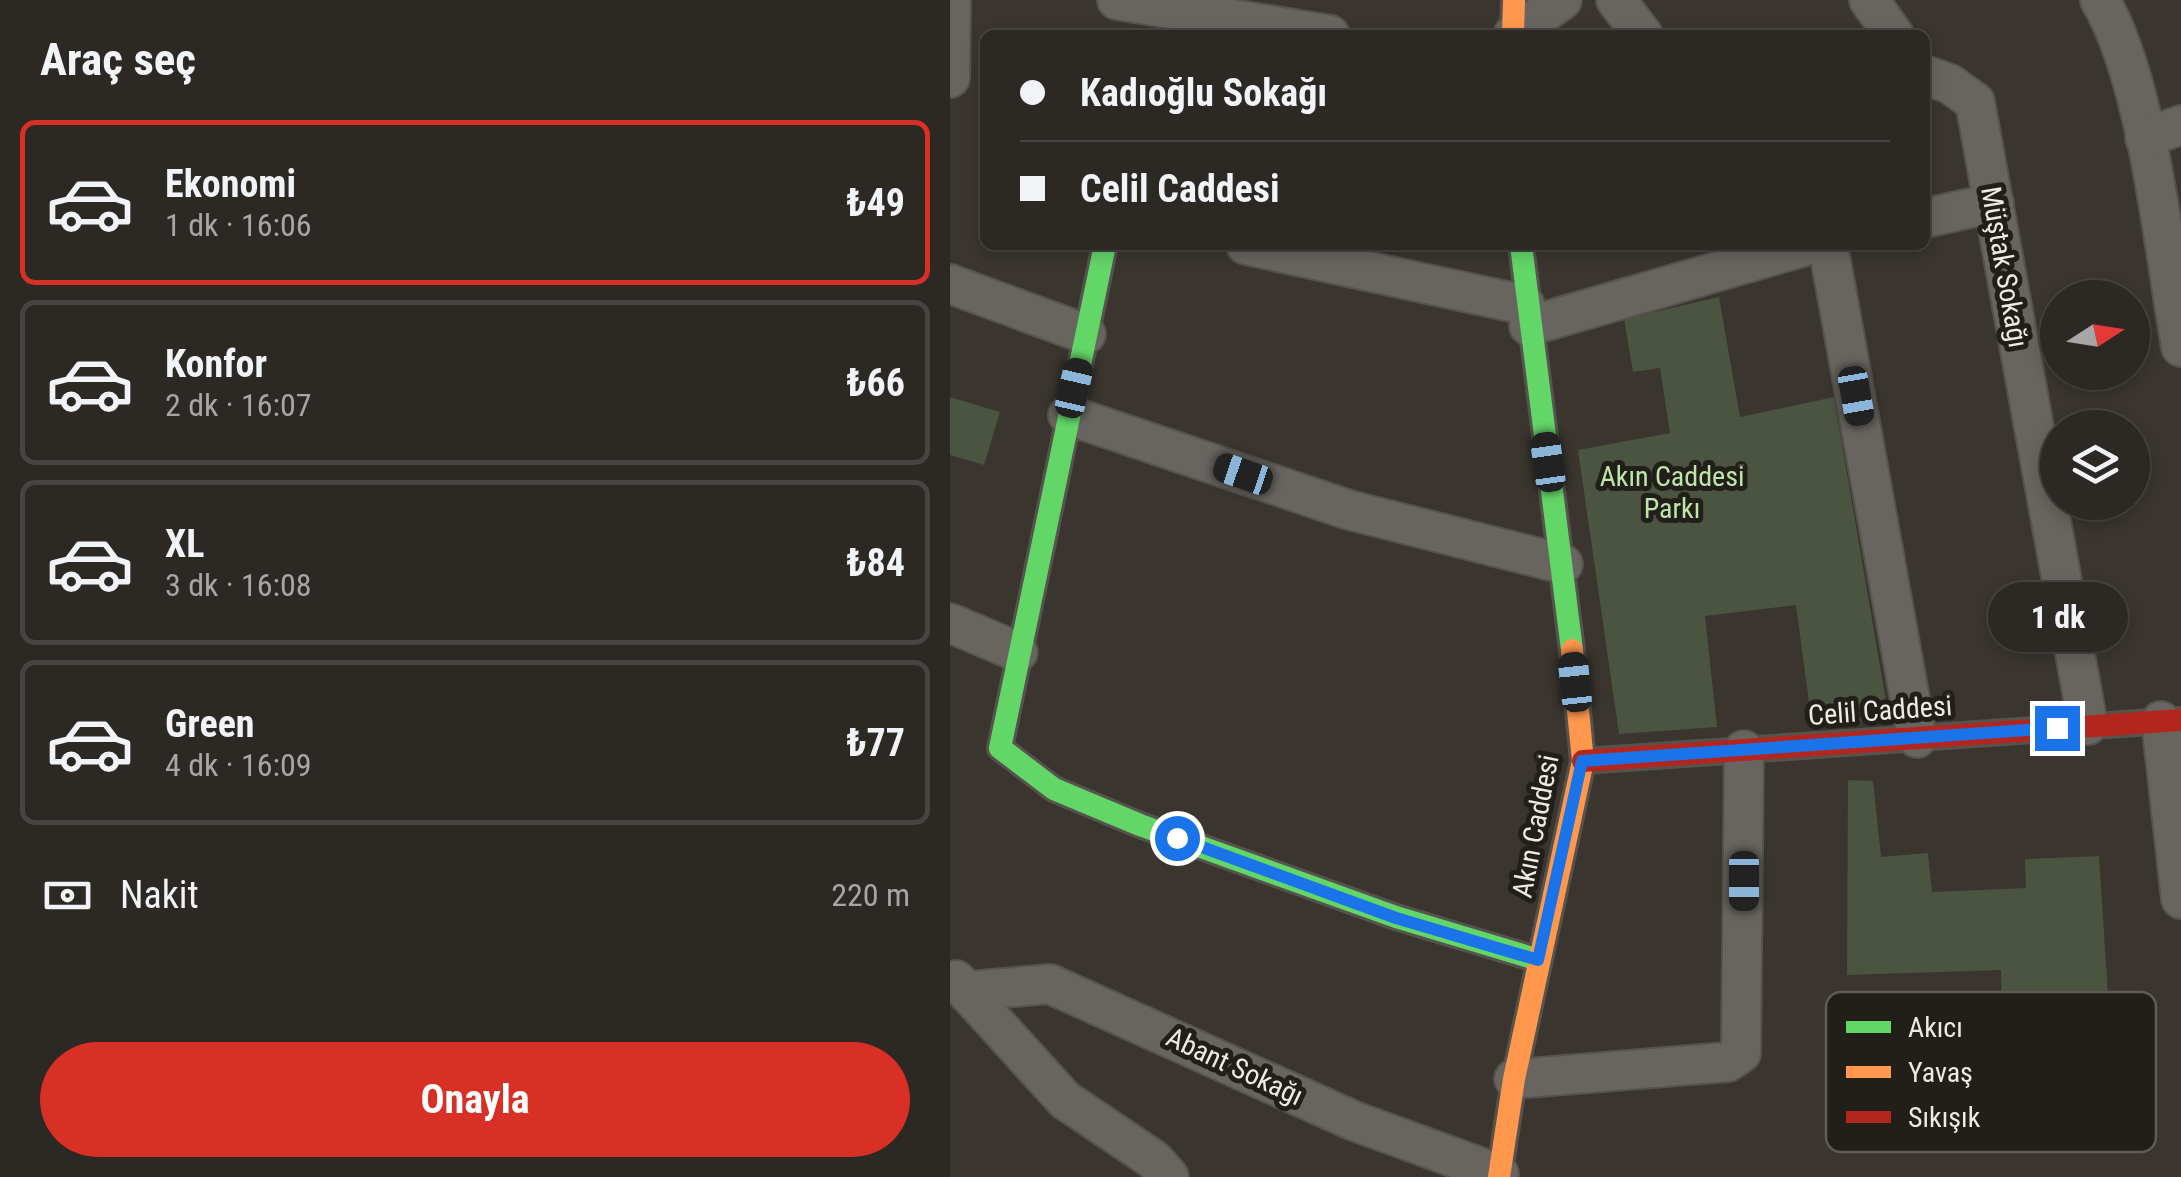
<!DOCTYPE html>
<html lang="tr">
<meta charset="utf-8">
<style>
:root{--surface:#2c2823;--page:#34302b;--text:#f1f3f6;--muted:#a6a6a6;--line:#484441;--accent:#d93025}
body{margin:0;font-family:"Roboto Condensed",sans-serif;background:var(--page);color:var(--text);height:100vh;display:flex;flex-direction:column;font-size:38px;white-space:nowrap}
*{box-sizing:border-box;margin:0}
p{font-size:32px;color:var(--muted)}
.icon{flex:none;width:55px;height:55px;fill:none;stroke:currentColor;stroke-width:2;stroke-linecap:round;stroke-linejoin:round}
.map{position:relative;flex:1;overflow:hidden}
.side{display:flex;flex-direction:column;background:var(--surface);width:950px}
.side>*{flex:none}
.banner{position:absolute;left:30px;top:30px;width:950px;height:220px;border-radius:15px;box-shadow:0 5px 15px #0003,0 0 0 2px var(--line);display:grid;align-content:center;height:220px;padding:0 40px;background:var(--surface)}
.needle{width:65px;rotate:78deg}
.controls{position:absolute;left:1090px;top:280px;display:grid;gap:20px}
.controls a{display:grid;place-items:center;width:110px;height:110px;border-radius:50%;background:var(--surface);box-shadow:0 5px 15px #0003,0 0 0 2px var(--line);font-size:50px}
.end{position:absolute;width:45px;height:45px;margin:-22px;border:12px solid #1a73e8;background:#fff;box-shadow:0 0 0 5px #fff}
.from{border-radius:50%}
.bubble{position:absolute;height:70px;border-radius:35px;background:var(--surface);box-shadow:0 5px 15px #0003,0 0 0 2px var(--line);font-size:32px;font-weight:700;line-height:70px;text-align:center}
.car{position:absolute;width:30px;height:60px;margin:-30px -15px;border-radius:12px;box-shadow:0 0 8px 2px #0007;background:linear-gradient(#222 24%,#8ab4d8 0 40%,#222 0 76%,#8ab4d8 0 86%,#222 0)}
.banner b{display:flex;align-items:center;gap:35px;height:95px;font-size:38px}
.banner b+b{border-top:2px solid var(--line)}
.banner i{width:25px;height:25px;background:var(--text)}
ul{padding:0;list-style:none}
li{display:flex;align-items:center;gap:30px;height:165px;margin:0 20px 15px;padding:0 20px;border:5px solid var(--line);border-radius:15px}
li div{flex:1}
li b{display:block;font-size:38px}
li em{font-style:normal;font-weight:700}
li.on{border-color:var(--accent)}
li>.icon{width:90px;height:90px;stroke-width:1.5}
h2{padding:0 40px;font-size:45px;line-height:120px}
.pay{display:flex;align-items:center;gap:25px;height:110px;padding:0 40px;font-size:38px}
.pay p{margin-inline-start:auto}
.cta{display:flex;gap:20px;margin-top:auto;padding:20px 40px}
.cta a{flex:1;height:115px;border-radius:60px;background:var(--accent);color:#fff;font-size:40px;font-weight:700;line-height:115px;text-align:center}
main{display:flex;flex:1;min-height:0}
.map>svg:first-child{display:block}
.green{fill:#4a5441}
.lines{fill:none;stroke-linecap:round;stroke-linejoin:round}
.street-casing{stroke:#56524d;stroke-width:42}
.fast-casing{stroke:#56524d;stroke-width:28}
.slow-casing{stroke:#56524d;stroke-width:28}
.jam-casing{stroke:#56524d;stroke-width:28}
.street{stroke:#686560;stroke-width:38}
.fast{stroke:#63d668;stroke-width:22}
.slow{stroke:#ff974d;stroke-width:22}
.jam{stroke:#b3261e;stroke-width:22}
.route{stroke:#1a73e8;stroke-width:12}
.labels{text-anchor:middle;stroke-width:10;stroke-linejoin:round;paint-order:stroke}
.street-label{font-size:28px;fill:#efeae3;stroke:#221e19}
.park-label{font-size:28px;fill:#bfe5a9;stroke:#221e19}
.key{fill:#221e19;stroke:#605b56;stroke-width:2.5}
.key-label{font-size:28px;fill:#efeae3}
</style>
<main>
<section class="side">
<h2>Araç seç</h2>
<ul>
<li class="on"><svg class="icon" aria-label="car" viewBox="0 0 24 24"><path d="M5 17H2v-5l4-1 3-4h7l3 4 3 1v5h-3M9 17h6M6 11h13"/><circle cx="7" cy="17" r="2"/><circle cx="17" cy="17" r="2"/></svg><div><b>Ekonomi</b><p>1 dk · 16:06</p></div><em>₺49</em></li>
<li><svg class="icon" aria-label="car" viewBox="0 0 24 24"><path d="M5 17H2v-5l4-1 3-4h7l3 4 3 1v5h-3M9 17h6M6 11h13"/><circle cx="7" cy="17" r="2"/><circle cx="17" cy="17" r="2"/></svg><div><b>Konfor</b><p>2 dk · 16:07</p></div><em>₺66</em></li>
<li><svg class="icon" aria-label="car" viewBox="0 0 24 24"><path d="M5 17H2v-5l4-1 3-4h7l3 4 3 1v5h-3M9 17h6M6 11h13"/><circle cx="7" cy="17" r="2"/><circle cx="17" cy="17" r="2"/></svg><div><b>XL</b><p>3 dk · 16:08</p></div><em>₺84</em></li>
<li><svg class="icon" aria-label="car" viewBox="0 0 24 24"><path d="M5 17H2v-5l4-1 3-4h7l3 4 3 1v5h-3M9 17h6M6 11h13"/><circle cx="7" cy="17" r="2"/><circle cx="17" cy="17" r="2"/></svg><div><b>Green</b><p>4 dk · 16:09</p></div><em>₺77</em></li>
</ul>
<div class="pay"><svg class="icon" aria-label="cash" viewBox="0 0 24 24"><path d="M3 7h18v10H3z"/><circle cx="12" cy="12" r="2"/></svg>Nakit<p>220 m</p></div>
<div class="cta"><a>Onayla</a></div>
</section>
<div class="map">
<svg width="1231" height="1177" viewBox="0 0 1231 1177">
<rect width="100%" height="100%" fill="#3a352f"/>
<g class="green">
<polygon points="769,297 790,417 884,397 939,719 862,725 846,605 755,616 767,727 669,734 628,450 720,433 710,368 683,372 674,319"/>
<polygon points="0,397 50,412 34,465 0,455"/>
<polygon points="898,780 923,781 931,857 978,853 982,892 1076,888 1075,859 1149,856 1163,1072 1053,1071 1051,970 897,975"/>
</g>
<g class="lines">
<g class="street-casing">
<g id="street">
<polyline points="167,0 380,35"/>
<polyline points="666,0 693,35"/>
<polyline points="919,0 944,35"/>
<path d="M1150,0c48,81 64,250 81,347"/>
<polyline points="563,35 612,0"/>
<polyline points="975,75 1000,84 1025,102 1138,725"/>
<polyline points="0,78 1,0"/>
<polyline points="1195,138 1231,125"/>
<polyline points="975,218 1044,203"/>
<polyline points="296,245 575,305"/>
<polyline points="878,245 967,738"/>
<polyline points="0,284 136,334"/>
<polyline points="579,326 859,245"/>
<polyline points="118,415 399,510 613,564"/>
<polyline points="0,623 68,652"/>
<polyline points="1211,721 1231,899"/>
<polyline points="6,980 115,1100 204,1160 219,1177"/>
<polyline points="18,991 100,984 404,1121 549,1174"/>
<polyline points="564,1079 778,1062 791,1053 794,750"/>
</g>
</g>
<g class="fast-casing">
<g id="fast">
<polyline points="155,245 50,748 104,789 190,825 446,917 589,960"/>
<polyline points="571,245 622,650"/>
</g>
</g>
<g class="slow-casing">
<g id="slow">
<polyline points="563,35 564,0"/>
<polyline points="549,1177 564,1079 633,761 622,650"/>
</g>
</g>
<g class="jam-casing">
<polyline id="jam" points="633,761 1231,720"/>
</g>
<use href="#street" class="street"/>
<use href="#fast" class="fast"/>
<use href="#slow" class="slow"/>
<use href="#jam" class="jam"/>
</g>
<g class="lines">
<polyline class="route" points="227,838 446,918 588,960 632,761 1107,728"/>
</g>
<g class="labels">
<g class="street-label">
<text transform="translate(1055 267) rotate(80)" y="10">Müştak Sokağı</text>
<text transform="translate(930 710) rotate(-4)" y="10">Celil Caddesi</text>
<text transform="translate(585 826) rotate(-79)" y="10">Akın Caddesi</text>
<text transform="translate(285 1066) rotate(25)" y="10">Abant Sokağı</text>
</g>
<g class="park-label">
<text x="722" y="486">Akın Caddesi<tspan x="722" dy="32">Parkı</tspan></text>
</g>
</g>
<rect x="876" y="992" width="330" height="160" rx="15" class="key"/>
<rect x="896" y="1021" width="45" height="12" fill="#63d668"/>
<rect x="896" y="1066" width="45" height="12" fill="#ff974d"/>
<rect x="896" y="1111" width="45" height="12" fill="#b3261e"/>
<g class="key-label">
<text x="958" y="1037">Akıcı</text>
<text x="958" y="1082">Yavaş</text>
<text x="958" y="1127">Sıkışık</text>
</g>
</svg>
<div class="controls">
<a><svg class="needle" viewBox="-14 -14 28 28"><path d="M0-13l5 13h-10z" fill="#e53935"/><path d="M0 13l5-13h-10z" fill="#a6a6a6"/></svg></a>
<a><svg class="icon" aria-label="layers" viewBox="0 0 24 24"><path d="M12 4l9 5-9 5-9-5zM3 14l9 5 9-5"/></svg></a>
</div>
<i class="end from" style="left:227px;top:838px"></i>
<i class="end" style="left:1107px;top:728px"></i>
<div class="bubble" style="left:1038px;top:582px;width:140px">1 dk</div>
<i class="car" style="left:124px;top:388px;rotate:13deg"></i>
<i class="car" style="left:906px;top:396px;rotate:170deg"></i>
<i class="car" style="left:598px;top:462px;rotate:352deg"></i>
<i class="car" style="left:293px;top:474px;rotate:289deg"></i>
<i class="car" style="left:625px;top:682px;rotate:354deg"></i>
<i class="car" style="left:794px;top:881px;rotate:180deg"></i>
<div class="banner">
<b><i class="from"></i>Kadıoğlu Sokağı</b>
<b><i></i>Celil Caddesi</b>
</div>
</div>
</main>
